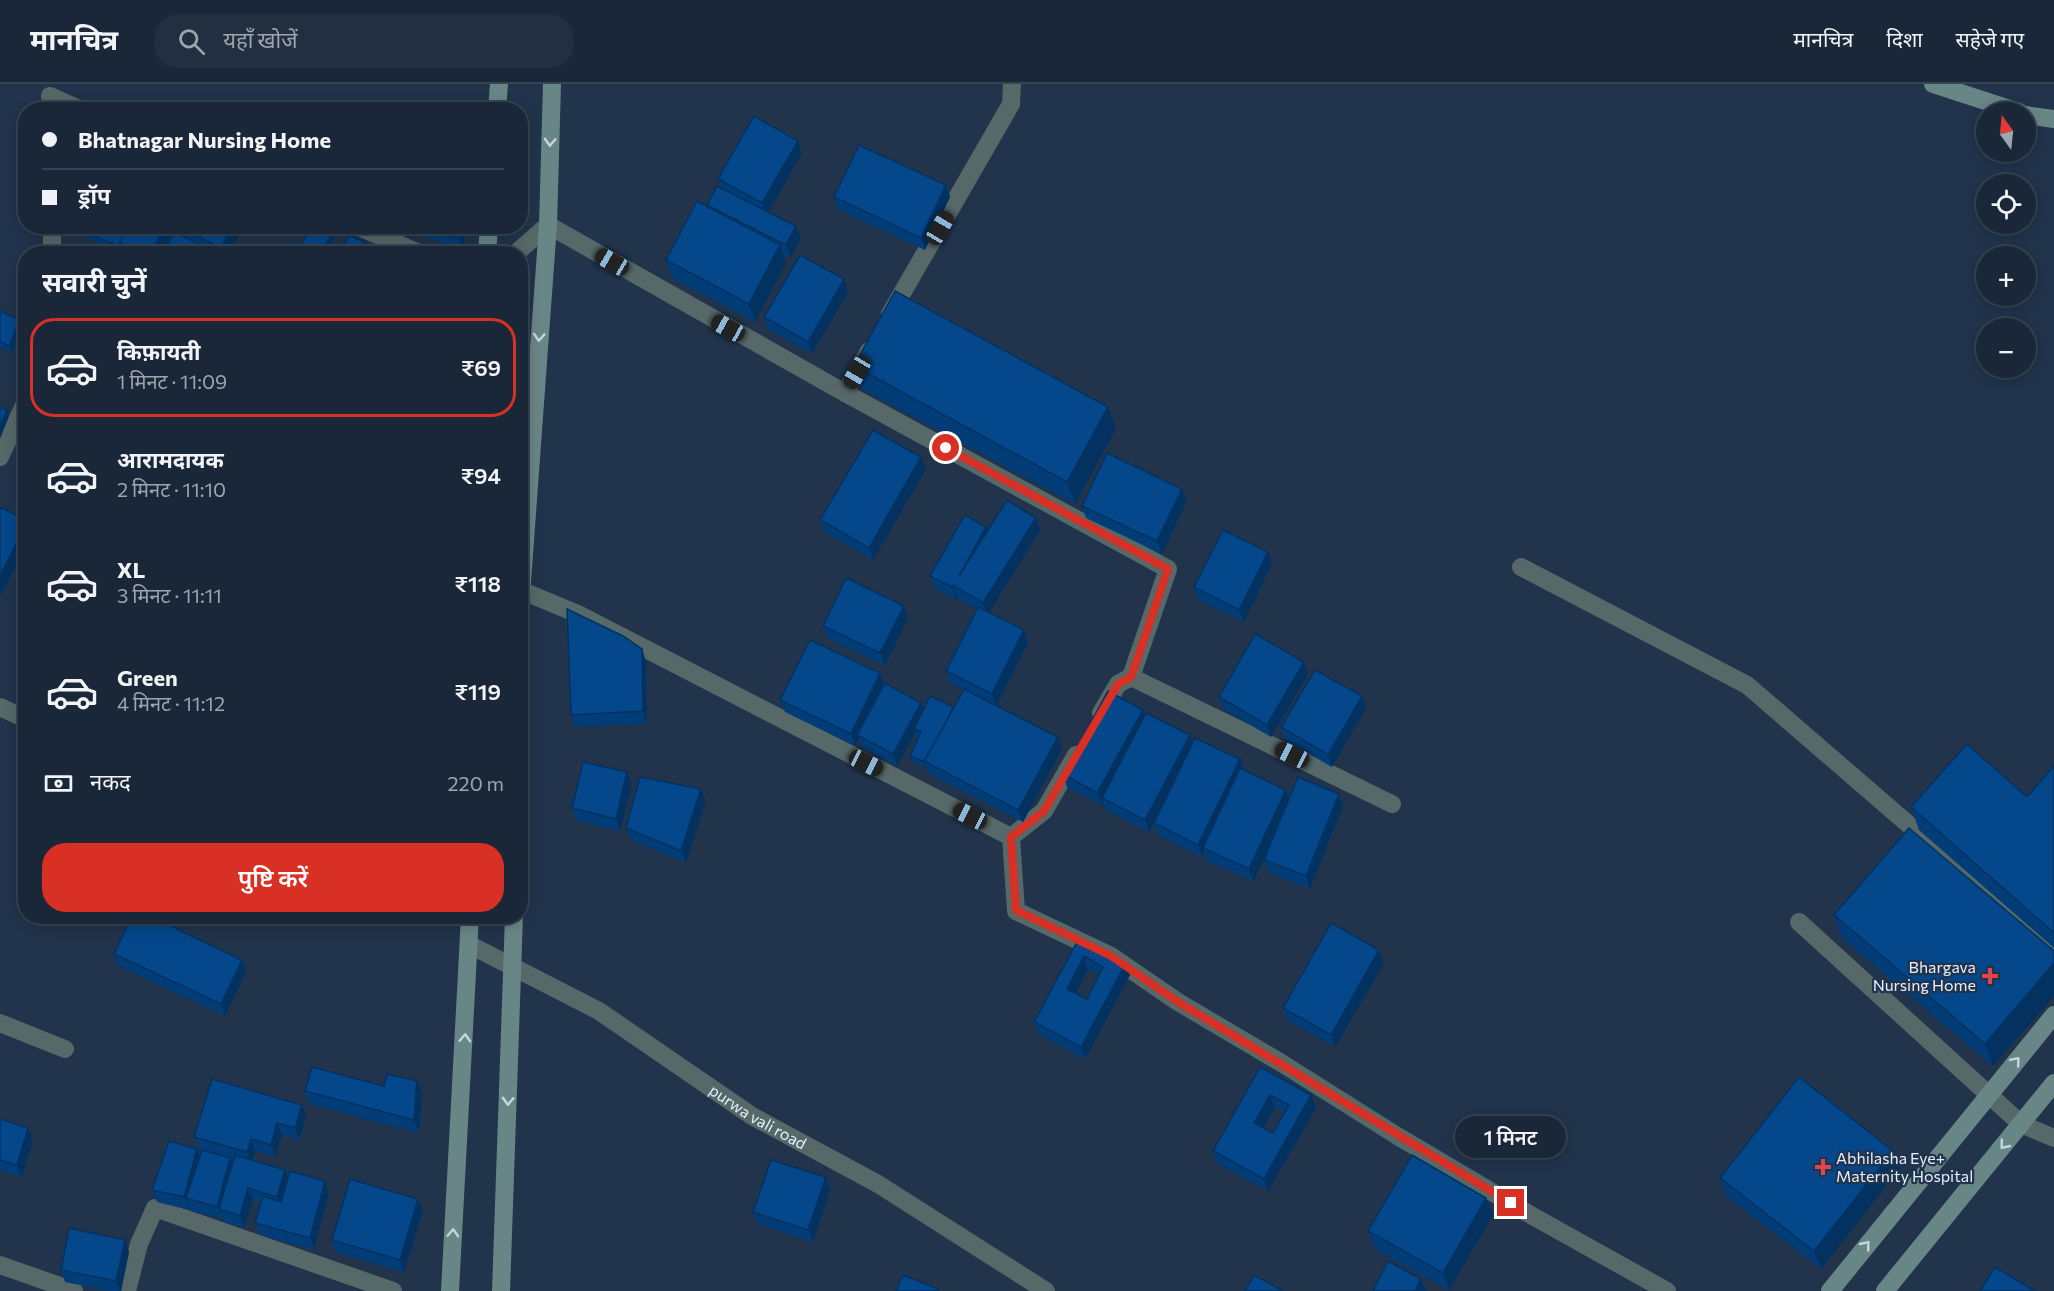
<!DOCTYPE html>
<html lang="hi">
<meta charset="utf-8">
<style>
:root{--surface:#192738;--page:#222f40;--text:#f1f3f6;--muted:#9fa5ae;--line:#374453;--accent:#d93025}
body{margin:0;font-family:Commissioner,"Noto Sans Devanagari",sans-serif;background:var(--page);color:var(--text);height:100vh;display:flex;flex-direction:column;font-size:22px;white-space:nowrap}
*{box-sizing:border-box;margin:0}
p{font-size:20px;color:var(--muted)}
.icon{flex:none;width:33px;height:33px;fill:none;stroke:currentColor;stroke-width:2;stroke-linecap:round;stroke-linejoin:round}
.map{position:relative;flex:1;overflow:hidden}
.side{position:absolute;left:18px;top:162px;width:510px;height:678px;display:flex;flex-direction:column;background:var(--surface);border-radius:24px;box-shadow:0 3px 15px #0003,0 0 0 2px var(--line)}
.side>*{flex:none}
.banner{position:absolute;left:18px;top:18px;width:510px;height:132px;border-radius:24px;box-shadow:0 3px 15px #0003,0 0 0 2px var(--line);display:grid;align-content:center;height:132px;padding:0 24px;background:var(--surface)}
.needle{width:39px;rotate:345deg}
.fabs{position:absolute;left:1976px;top:18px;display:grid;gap:12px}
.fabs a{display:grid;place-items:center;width:60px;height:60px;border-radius:50%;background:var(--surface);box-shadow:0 3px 15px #0003,0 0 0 2px var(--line);font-size:30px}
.end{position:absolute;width:27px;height:27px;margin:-14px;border:8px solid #d93025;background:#fff;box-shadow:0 0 0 3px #fff}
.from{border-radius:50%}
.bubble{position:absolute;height:42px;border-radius:21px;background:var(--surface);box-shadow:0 3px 15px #0003,0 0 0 2px var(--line);font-size:20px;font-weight:600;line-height:42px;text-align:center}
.car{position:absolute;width:18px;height:36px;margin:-18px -9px;border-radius:8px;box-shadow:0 0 4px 2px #0007;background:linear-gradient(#222 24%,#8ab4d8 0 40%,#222 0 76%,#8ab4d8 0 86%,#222 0)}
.banner b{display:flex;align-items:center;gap:21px;height:57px;font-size:22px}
.banner b+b{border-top:2px solid var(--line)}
.banner i{width:15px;height:15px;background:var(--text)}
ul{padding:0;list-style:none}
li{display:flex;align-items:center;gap:18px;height:99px;margin:0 12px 9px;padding:0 12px;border:3px solid transparent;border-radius:24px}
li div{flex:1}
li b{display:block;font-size:22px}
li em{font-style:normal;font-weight:600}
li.selected{border-color:var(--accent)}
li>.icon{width:54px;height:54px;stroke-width:1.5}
h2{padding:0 24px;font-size:27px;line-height:72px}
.pay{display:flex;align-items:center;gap:15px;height:66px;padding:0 24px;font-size:22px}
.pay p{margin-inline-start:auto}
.cta{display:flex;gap:12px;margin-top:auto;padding:12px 24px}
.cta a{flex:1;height:69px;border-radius:24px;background:var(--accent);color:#fff;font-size:24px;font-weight:600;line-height:69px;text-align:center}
header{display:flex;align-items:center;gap:36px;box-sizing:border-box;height:84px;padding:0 30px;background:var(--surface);border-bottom:2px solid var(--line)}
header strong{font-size:28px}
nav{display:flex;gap:33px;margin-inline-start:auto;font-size:21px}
.search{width:420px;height:54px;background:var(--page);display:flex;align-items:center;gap:15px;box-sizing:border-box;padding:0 21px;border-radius:24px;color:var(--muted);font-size:22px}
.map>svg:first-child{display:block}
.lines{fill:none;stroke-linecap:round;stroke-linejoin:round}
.street{stroke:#566868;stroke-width:18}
.secondary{stroke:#698686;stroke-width:18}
.wall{fill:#033d77;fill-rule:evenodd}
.shaded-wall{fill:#033261}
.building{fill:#04478a;stroke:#033261;stroke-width:1.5;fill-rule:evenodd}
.oneway{stroke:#c5d5e1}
.route{stroke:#d93025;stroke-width:8}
.health-dot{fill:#e0444e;stroke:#21344b;stroke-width:2}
.labels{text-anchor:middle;stroke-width:4.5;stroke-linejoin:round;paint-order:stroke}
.poi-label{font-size:16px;fill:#e4efff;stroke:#21344b;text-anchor:end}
.street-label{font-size:16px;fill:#e4efff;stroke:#21344b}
</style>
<header>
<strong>मानचित्र</strong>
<div class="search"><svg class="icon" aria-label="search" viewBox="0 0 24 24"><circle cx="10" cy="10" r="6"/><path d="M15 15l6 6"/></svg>यहाँ खोजें</div>
<nav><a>मानचित्र</a><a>दिशा</a><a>सहेजे गए</a></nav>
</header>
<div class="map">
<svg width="2054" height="1207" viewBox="0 0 2054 1207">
<rect width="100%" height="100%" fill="#21344b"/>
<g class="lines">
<g class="street">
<polyline points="50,12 81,26"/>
<polyline points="357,142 421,170"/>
<polyline points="52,170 52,142"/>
<polyline points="515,170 548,141 845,309 1168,485 1131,593"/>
<polyline points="890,230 1011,20 1012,0"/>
<polyline points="845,309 869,267"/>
<polyline points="0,373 26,317"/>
<polyline points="1521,483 1747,601 2054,866"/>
<polyline points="520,506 578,530 1011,753"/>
<polyline points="0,623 26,635"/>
<polyline points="1101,629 1118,600 1131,593 1392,720"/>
<polyline points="1011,753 1016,827 1111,872 1178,918 1283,980 1399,1053 1529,1130 1667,1207"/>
<polyline points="1011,753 1044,727 1076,671"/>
<polyline points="1799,838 2021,1040 2054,1054"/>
<path id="s1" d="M470,861l129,66 153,105 126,68 168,107"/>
<polyline points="0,939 65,965"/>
<polyline points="0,1181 74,1207"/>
<polyline points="127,1207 139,1160 155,1124 393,1207"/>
</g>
<g class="secondary">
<polyline points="1933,0 2019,28"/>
<polyline points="497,26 499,0"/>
<polyline points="2025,31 2054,35"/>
<polyline points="487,170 489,142"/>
<polyline points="520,525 548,141 552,0"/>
<polyline points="450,1207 470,832"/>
<polyline points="501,1207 514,832"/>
<polyline points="1830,1207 2054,931"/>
<polyline points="1885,1207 2054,999"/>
</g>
</g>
<g class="wall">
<polygon points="798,57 802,69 768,128 801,154 791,173 783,169 786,179 755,238 672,194 666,176 708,123 707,121 722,104 718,95"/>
<polygon points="946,101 950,113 925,166 839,126 834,113"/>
<polygon points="77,142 174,142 161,170 124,170 122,164 120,168 79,150"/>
<polygon points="177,142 243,142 229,170 163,170 180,152"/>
<polygon points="397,142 465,142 464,167"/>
<polygon points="340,143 326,170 301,170 299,165"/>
<polygon points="848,208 812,270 768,245 764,233"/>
<polygon points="0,227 22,242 12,268 0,264"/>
<polygon points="854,282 1116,345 1075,420 862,305"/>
<polygon points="926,385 873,476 825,448 820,436"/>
<polygon points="1182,405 1187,417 1162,470 1086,434 1082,422"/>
<polygon points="1036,434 1040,446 989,529 1024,546 1028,559 997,621 1062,665 1023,738 928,689 927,684 913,678 910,672 919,653 917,651 916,648 897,682 862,663 859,655 855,662 785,628 780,616 880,589 884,601 923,626 953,625 964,606 950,599 946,587 977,525 957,514 956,516 935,504 930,492 986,443 987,447"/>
<polygon points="1272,480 1244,538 1198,516 1194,503"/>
<polygon points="904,522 908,534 885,582 827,554 823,542"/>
<polygon points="646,577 647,640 575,643 571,631"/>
<polygon points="1304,578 1308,590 1271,653 1223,625 1219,613"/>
<polygon points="1366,624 1332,683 1285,656 1281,643"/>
<polygon points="1145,632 1190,651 1193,659 1240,675 1244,686 1286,706 1289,715 1339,710 1343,722 1310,805 1269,788 1264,776 1272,758 1254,797 1207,777 1204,769 1202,773 1158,751 1154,740 1149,748 1106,726 1103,718 1102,721 1067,703 1063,690"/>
<polygon points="2054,682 2054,864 1919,746 1911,723 2027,713"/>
<polygon points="632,700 620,747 577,737 572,724"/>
<polygon points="701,705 706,717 686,779 631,756 626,744"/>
<polygon points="1909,744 1993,982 1842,854 1834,831"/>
<path d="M1079,854l51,37 -45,84 -46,-25 -5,-12zM1088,885l11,5 -12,25 -11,-6z"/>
<polygon points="114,870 242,876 246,888 225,932 118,882"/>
<polygon points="1384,879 1335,963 1287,936 1283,924"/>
<path d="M1260,983l51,28 5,13 -48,83 -51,-28 -4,-12zM1275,1023l10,6 -12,20 -10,-5z"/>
<polygon points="417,997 422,1009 419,1049 309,1020 305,1007 384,1002"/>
<polygon points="302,1021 306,1033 299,1056 282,1051 275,1073 255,1067 253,1076 285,1086 288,1094 329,1109 314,1166 260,1151 255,1139 261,1119 253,1116 244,1144 223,1138 222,1134 190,1127 189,1124 189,1126 157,1118 152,1106 197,1065 200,1072 202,1066 199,1065 194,1053"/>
<polygon points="0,1035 28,1044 33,1056 22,1093 0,1087"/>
<polygon points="1893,1067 1900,1084 1821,1185 1726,1112 1720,1094"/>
<polygon points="830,1106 813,1158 758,1140 753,1128"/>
<polygon points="1486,1114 1493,1131 1449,1206 1375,1165 1368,1147"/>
<polygon points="423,1127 404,1188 337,1169 332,1156"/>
<polygon points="129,1168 121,1207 110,1207 65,1198 61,1186"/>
</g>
<g class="shaded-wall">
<polygon points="798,57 802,69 766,132 762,119"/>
<polygon points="946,101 950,113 925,166 921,154"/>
<polygon points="127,142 120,158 122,164 120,168 118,162"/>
<polygon points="164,142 174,142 161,170 151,170"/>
<polygon points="232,142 243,142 229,170 223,170 221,164"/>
<polygon points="335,142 340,143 326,170 321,170"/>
<polygon points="460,142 465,142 464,167 459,155"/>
<polygon points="796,142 801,154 791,173 786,161"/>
<polygon points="364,158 366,164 363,170 358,170"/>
<polygon points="780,161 786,179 755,238 749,220"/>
<polygon points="844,195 848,208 812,270 808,258"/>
<polygon points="20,236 22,242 12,268 9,262"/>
<polygon points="1108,323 1116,345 1075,420 1067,398"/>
<polygon points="7,326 9,332 0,355 0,343"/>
<polygon points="921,373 926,385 873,476 869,464"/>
<polygon points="1182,405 1187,417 1162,470 1157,457"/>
<polygon points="1036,434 1040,446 987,532 983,519"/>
<polygon points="26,441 26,462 0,513 0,492"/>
<polygon points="986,443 990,455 959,492"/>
<polygon points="1268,468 1272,480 1244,538 1239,526"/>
<polygon points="953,501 957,514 956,516 952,503"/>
<polygon points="904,522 908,534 885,582 880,569"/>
<polygon points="1024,546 1028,559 996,622 992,610"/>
<polygon points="642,565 646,577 647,640 643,627"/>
<polygon points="1304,578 1308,590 1271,653 1267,641"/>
<polygon points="880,589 884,602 857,651 859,655 855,662 851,650"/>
<polygon points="1362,612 1366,624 1332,683 1328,671"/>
<polygon points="921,619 925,631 914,645 916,648 897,682 893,670"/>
<polygon points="1143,626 1147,638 1102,714 1103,718 1102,721 1097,709"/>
<polygon points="1190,651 1194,663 1149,748 1145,736"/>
<polygon points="1058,653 1062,665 1023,738 1018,726"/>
<polygon points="1240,675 1245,688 1203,764 1204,769 1202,773 1198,761"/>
<polygon points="627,688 632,700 620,747 616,735"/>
<polygon points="701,705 706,717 686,779 681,767"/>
<polygon points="1286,706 1290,718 1254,797 1249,785"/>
<polygon points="1339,710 1343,722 1310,805 1306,792"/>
<polygon points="1379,866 1384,879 1335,963 1331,951"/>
<polygon points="1084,872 1088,885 1072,917 1067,905"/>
<polygon points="242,876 246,888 225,932 221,920"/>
<polygon points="1126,879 1130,891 1085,975 1081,963"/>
<polygon points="2054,879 2054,912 1993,982 1985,960"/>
<polygon points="417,997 422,1009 419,1049 414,1036"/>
<polygon points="1270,1011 1275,1023 1259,1051 1254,1039"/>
<polygon points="1311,1011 1316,1024 1268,1107 1264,1095"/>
<polygon points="302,1021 306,1033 299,1056 295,1044"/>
<polygon points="277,1039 282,1051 275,1073 271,1061"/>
<polygon points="28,1044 33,1056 22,1093 17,1081"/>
<polygon points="251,1055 255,1067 251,1081 247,1068"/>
<polygon points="197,1065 201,1077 186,1114 189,1124 189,1126 184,1113"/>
<polygon points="1893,1067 1900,1084 1821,1185 1814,1167"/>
<polygon points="230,1074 234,1086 219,1125 222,1135 217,1123"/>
<polygon points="285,1086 290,1098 282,1125 277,1113"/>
<polygon points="826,1093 830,1106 813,1158 808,1146"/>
<polygon points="325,1097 329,1109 314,1166 310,1154"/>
<polygon points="248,1104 253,1116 244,1144 240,1132"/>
<polygon points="1486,1114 1493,1131 1449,1206 1443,1189"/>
<polygon points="418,1115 423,1127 404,1188 400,1176"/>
<polygon points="125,1156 129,1168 121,1207 120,1207 116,1197"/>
<polygon points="1421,1195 1426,1207 1415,1207"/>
</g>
<g class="building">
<polygon points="48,22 63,26 47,26"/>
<polygon points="754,32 798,57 762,119 718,95"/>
<polygon points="859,61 946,101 921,154 834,113"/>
<polygon points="717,102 796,142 786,161 707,121"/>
<polygon points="697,117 780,161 749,220 666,176"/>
<polygon points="77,142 127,142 118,162 76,144"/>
<polygon points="127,142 164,142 151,170 143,170 120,158"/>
<polygon points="178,142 232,142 221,164"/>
<polygon points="311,142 335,142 321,170 309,170 299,165"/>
<polygon points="426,142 460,142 459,155"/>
<polygon points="174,148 217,169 163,170"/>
<polygon points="349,151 364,158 358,170 340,170"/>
<polygon points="800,171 844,195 808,258 764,233"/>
<polygon points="895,207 1108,323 1067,398 854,282"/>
<polygon points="0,227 20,236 9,262 0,258"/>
<polygon points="0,323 7,326 0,343"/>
<polygon points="873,346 921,373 869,464 820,436"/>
<polygon points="1107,369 1182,405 1157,457 1082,422"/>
<polygon points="1007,416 1036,434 983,519 953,501 952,503 930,492 965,431 986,443 959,492"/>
<polygon points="0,423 26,436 26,441 0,492"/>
<polygon points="1223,446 1268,468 1239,526 1194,503"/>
<polygon points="846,494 904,522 880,569 823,542"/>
<polygon points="978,523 1024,546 992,610 946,587"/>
<polygon points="567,525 623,552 642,565 643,627 571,631"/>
<polygon points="1255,550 1304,578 1267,641 1219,613"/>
<polygon points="810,556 880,589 851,650 780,616"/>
<polygon points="1315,586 1362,612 1328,671 1281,643"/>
<polygon points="885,599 921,619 893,670 857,651"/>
<polygon points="964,605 1058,653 1018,726 924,677"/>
<polygon points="1108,607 1143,626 1097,709 1063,690"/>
<polygon points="930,612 953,623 944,642 924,677 925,678 910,672 921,648 914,645"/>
<polygon points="1146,629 1190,651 1145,736 1102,714"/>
<polygon points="1195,654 1240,675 1198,761 1154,739"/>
<polygon points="1967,660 2027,713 2054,682 2054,849 1911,723"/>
<polygon points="583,678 627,688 616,735 572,724"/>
<polygon points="1240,684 1286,706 1249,785 1203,764"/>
<polygon points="640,693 701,705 681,767 626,744"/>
<polygon points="1298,693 1339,710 1306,792 1264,776"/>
<polygon points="1909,744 2054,867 2054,879 1985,960 1834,831"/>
<polygon points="132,832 150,832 242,876 221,920 114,870"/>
<polygon points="1331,839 1379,866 1331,951 1283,924"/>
<path d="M1079,854l47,25 -45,84 -47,-25zM1084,872l19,11 -16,32 -20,-10z"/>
<polygon points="312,983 384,1002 387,990 417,997 414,1036 305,1007"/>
<path d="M1260,983l51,28 -47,84 -51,-28zM1270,1011l19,10 -16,28 -19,-10z"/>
<polygon points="1799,993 1893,1067 1814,1167 1720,1094"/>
<polygon points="212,995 302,1021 295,1044 277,1039 271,1061 251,1055 247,1068 194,1053"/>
<polygon points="0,1035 28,1044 17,1081 0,1076"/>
<polygon points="169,1057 197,1065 184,1113 152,1106"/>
<polygon points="202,1066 230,1074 217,1123 186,1114"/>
<polygon points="235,1071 285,1086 277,1113 248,1104 240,1132 219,1125"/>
<polygon points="1412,1071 1486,1114 1443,1189 1368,1147"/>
<polygon points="771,1076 826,1093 808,1146 753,1128"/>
<polygon points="290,1087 325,1097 310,1154 255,1139 263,1112 281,1118"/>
<polygon points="350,1095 418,1115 400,1176 332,1156"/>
<polygon points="69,1144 125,1156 116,1197 61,1186"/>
<polygon points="1388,1177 1421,1195 1415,1207 1373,1207"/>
<polygon points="1995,1183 2035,1207 1980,1207"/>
<polygon points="903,1191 938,1205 938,1207 896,1207"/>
<polygon points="1254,1191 1283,1207 1245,1207"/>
</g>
<defs><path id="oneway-chevron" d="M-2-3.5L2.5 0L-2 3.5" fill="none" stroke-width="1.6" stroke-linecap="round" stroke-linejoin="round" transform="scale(1.5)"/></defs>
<g class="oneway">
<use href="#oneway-chevron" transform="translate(550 58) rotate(92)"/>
<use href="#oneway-chevron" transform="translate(539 253) rotate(94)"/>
<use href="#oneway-chevron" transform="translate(465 954) rotate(-87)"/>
<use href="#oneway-chevron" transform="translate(2016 977) rotate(-50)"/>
<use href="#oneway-chevron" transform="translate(508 1017) rotate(92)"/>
<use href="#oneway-chevron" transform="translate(2004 1061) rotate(129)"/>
<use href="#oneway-chevron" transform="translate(453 1149) rotate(-87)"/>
<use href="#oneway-chevron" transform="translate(1866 1161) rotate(-51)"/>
</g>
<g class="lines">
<polyline class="route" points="946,364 1168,485 1131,593 1118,600 1044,727 1011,753 1016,826 1111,872 1178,918 1511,1119"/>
</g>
<g class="health-dot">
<path d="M1987 883h6v6h6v6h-6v6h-6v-6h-6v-6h6z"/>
<path d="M1820 1074h6v6h6v6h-6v6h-6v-6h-6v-6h6z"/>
</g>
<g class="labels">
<g class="poi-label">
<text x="1976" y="889">Bhargava<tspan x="1976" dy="18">Nursing Home</tspan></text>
<text x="1836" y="1080" text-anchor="start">Abhilasha Eye+<tspan x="1836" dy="18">Maternity Hospital</tspan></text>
</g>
<g class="street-label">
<text dy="6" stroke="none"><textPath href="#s1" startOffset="336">purwa vali road</textPath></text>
</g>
</g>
</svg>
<div class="fabs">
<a><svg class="needle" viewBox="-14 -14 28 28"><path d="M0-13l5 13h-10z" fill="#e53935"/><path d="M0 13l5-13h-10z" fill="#9fa5ae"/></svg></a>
<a><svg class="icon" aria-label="locate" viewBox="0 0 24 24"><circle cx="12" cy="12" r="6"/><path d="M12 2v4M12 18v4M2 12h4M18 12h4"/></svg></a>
<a>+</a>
<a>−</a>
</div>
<i class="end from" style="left:946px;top:364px"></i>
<i class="end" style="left:1511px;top:1119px"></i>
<div class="bubble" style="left:1455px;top:1032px;width:111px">1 मिनट</div>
<i class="car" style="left:940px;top:144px;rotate:30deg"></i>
<i class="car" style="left:612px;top:178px;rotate:300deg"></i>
<i class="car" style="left:728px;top:244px;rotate:299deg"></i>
<i class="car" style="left:857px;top:288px;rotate:210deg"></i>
<i class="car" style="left:1292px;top:671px;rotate:296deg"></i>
<i class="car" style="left:866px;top:679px;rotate:117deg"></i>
<i class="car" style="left:970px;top:732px;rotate:297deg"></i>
<div class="banner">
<b><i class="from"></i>Bhatnagar Nursing Home</b>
<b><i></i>ड्रॉप</b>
</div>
<section class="side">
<h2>सवारी चुनें</h2>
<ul>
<li class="selected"><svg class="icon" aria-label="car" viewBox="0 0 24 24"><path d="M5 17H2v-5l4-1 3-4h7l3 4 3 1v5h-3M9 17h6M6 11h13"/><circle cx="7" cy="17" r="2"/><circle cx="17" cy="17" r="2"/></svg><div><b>किफ़ायती</b><p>1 मिनट · 11:09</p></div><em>₹69</em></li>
<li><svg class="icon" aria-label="car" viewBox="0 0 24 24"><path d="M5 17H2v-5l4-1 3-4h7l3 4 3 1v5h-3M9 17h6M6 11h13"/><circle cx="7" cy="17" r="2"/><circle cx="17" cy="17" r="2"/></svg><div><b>आरामदायक</b><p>2 मिनट · 11:10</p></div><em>₹94</em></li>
<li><svg class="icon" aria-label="car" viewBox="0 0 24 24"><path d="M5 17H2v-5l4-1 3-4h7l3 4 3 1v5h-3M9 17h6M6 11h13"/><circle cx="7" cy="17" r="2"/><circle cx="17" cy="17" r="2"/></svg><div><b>XL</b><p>3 मिनट · 11:11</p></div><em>₹118</em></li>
<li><svg class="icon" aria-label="car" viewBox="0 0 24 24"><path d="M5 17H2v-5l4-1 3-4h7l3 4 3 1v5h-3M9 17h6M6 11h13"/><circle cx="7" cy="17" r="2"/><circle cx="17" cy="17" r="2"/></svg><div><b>Green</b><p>4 मिनट · 11:12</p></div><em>₹119</em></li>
</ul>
<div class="pay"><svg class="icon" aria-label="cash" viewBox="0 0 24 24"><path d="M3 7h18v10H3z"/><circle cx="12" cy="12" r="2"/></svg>नकद<p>220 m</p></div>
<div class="cta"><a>पुष्टि करें</a></div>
</section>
</div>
